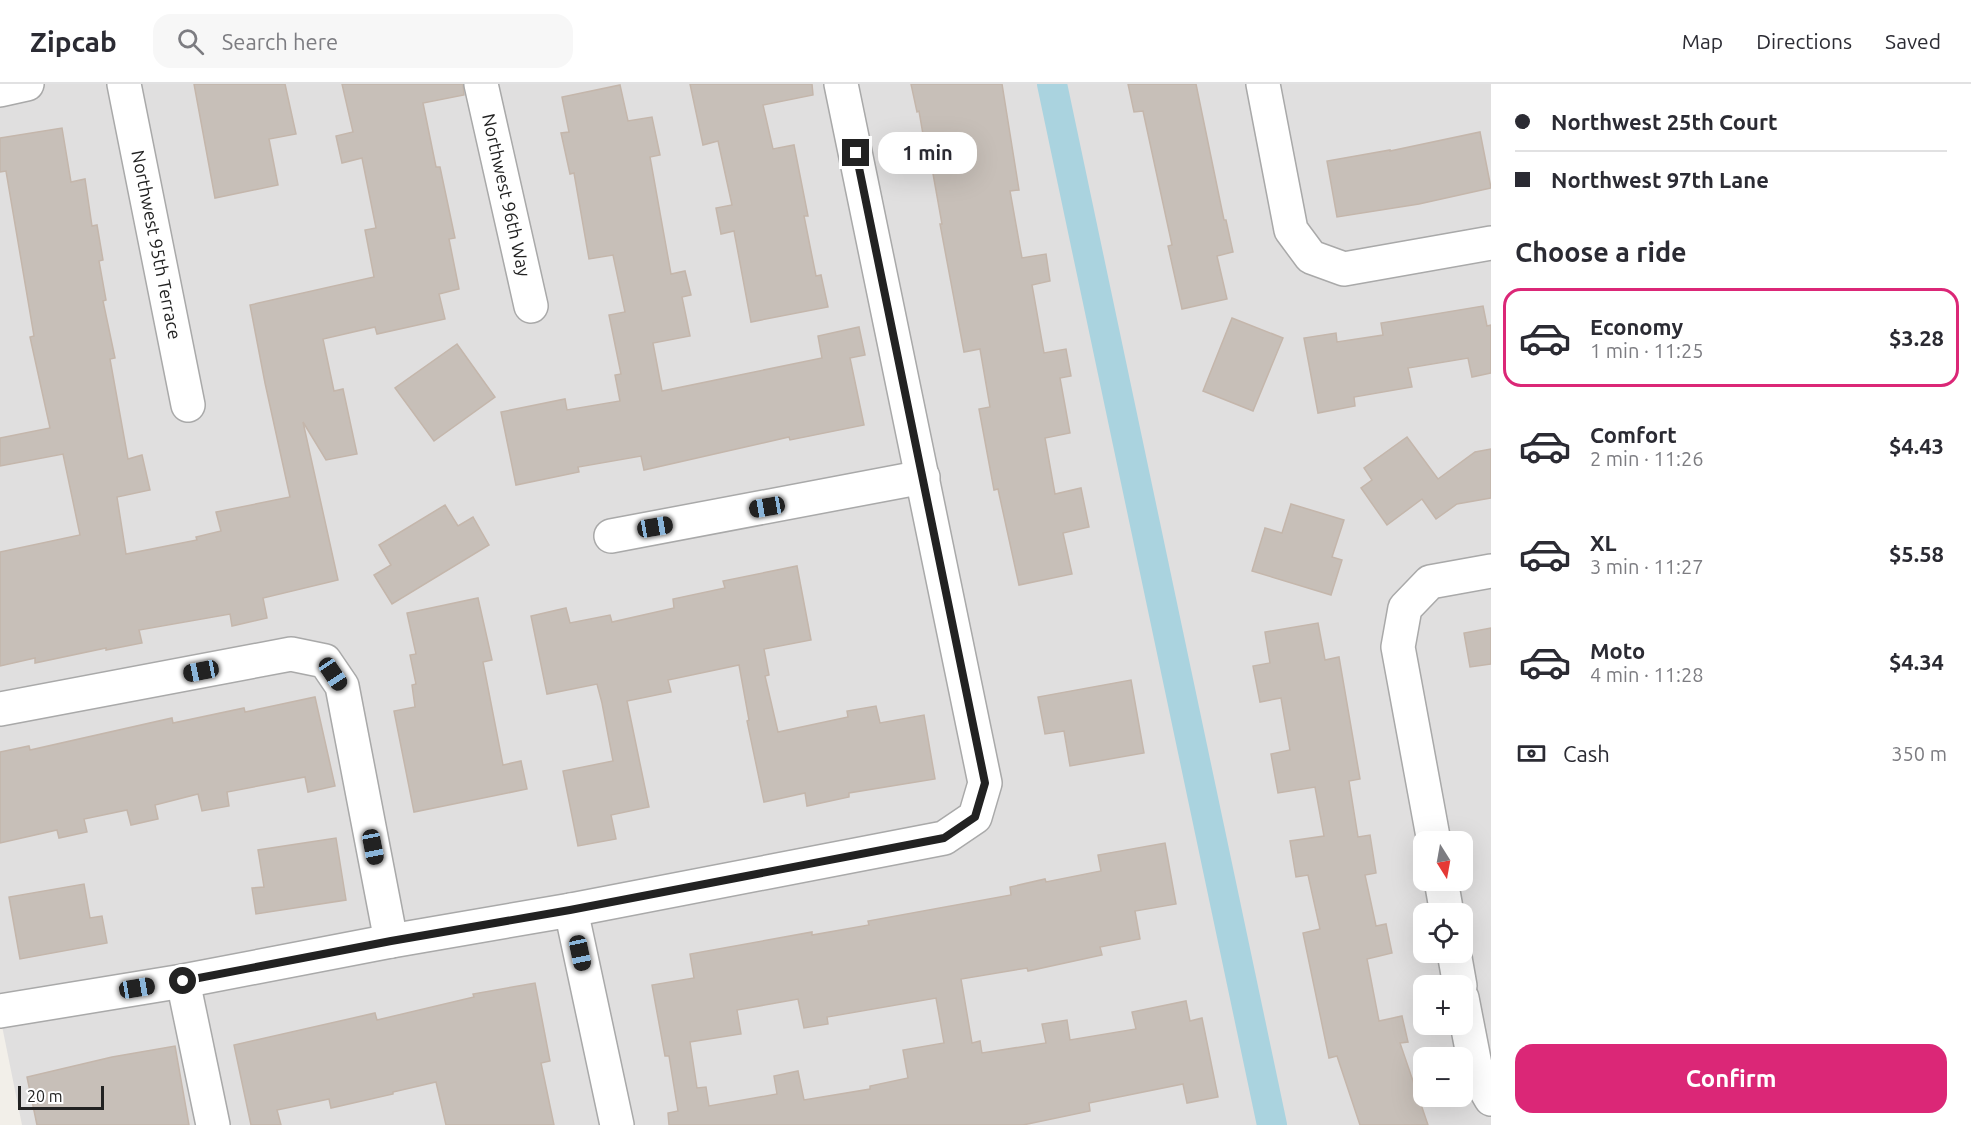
<!DOCTYPE html>
<meta charset="utf-8">
<style>
:root{--surface:#fff;--page:#f7f7f7;--text:#2b2b33;--muted:#7c7c81;--line:#e1e1e2;--accent:#db2777}
body{margin:0;font-family:Ubuntu,sans-serif;background:var(--page);color:var(--text);height:100vh;display:flex;flex-direction:column;font-size:22px;white-space:nowrap}
*{box-sizing:border-box;margin:0}
p{font-size:20px;color:var(--muted)}
.icon{flex:none;width:33px;height:33px;fill:none;stroke:currentColor;stroke-width:2;stroke-linecap:round;stroke-linejoin:round}
.map{position:relative;flex:1;overflow:hidden}
.drawer{display:flex;flex-direction:column;background:var(--surface);width:480px}
.drawer>*{flex:none}
.banner{display:grid;align-content:center;height:132px;padding:0 24px;background:var(--surface)}
.needle{width:39px;rotate:169deg}
.buttons{position:absolute;left:1413px;top:747px;display:grid;gap:12px}
.buttons a{display:grid;place-items:center;width:60px;height:60px;border-radius:12px;background:var(--surface);box-shadow:0 6px 24px #0002;font-size:30px}
.scale{position:absolute;left:18px;bottom:15px;width:86px;box-sizing:border-box;padding-left:6px;border:3px solid #222;border-top:0;font-size:16px;line-height:21px;white-space:nowrap;color:#222;-webkit-text-stroke:4px #fff;paint-order:stroke}
.end{position:absolute;width:27px;height:27px;margin:-14px;border:8px solid #222;background:#fff;box-shadow:0 0 0 3px #fff}
.from{border-radius:50%}
.bubble{position:absolute;height:42px;border-radius:18px;background:var(--surface);box-shadow:0 6px 24px #0002;font-size:20px;font-weight:700;line-height:42px;text-align:center}
.car{position:absolute;width:18px;height:36px;margin:-18px -9px;border-radius:8px;box-shadow:0 0 4px 2px #0007;background:linear-gradient(#222 24%,#8ab4d8 0 40%,#222 0 76%,#8ab4d8 0 86%,#222 0)}
.banner b{display:flex;align-items:center;gap:21px;height:57px;font-size:22px}
.banner b+b{border-top:2px solid var(--line)}
.banner i{width:15px;height:15px;background:var(--text)}
ul{padding:0;list-style:none}
li{display:flex;align-items:center;gap:18px;height:99px;margin:0 12px 9px;padding:0 12px;border:3px solid transparent;border-radius:18px}
li div{flex:1}
li b{display:block;font-size:22px}
li em{font-style:normal;font-weight:700}
li.on{border-color:var(--accent)}
li>.icon{width:54px;height:54px;stroke-width:1.5}
h2{padding:0 24px;font-size:27px;line-height:72px}
.pay{display:flex;align-items:center;gap:15px;height:66px;padding:0 24px;font-size:22px}
.pay p{margin-inline-start:auto}
.primary-button{display:flex;gap:12px;margin-top:auto;padding:12px 24px}
.primary-button a{flex:1;height:69px;border-radius:18px;background:var(--accent);color:#fff;font-size:24px;font-weight:700;line-height:69px;text-align:center}
header{display:flex;align-items:center;gap:36px;box-sizing:border-box;height:84px;padding:0 30px;background:var(--surface);border-bottom:2px solid var(--line)}
header strong{font-size:28px}
nav{display:flex;gap:33px;margin-inline-start:auto;font-size:21px}
.search{width:420px;height:54px;background:var(--page);display:flex;align-items:center;gap:15px;box-sizing:border-box;padding:0 21px;border-radius:18px;color:var(--muted);font-size:22px}
main{display:flex;flex:1;min-height:0}
.map>svg:first-child{display:block}
.residential{fill:#e0dfdf;fill-rule:evenodd}
.lines{fill:none;stroke-linecap:round;stroke-linejoin:round}
.canal{stroke:#aad3df;stroke-width:30}
.building{fill:#c7bfb8;stroke:#c4b6ab;stroke-width:1.5;fill-rule:evenodd}
.minor-casing{stroke:#a9a9a9;stroke-width:36}
.minor{stroke:#fff;stroke-width:33}
.route{stroke:#222;stroke-width:8}
.labels{text-anchor:middle;stroke-width:6;stroke-linejoin:round;paint-order:stroke}
.street-label{font-size:18px;fill:#222;stroke:#fff}
</style>
<header>
<strong>Zipcab</strong>
<div class="search"><svg class="icon" aria-label="search" viewBox="0 0 24 24"><circle cx="10" cy="10" r="6"/><path d="M15 15l6 6"/></svg>Search here</div>
<nav><a>Map</a><a>Directions</a><a>Saved</a></nav>
</header>
<main>
<div class="map">
<svg width="1491" height="1041" viewBox="0 0 1491 1041">
<rect width="100%" height="100%" fill="#f2efe9"/>
<path class="residential" d="M0,0h1491v1041h-1469l-22,-109zM1424,758h38v38h-38zM1424,830h38v38h-38zM1424,902h38v38h-38zM1424,974h38v38h-38z"/>
<g class="lines">
<polyline class="canal" points="1052,0 1272,1041"/>
</g>
<g class="building">
<polygon points="194,0 285,0 296,50 269,55 278,101 215,114"/>
<polygon points="342,0 463,0 464,11 423,19 436,83 440,83 455,154 449,155 459,205 439,210 445,235 377,250 375,243 323,255 334,307 343,305 357,370 326,376 303,338 338,496 263,514 267,534 232,542 230,530 139,546 142,559 106,566 106,564 35,579 35,574 0,582 0,468 80,451 63,370 0,382 0,354 50,344 30,253 34,252 6,87 0,88 0,54 62,44 71,98 85,95 92,142 97,141 103,176 99,177 106,216 103,217 115,274 110,275 128,375 142,371 150,406 117,413 126,470 197,456 196,453 221,447 216,428 290,413 265,299 250,221 374,193 365,146 376,144 362,74 342,79 336,52 353,48"/>
<polygon points="690,0 812,0 813,11 763,21 773,65 794,61 808,132 804,132 816,192 821,191 828,223 751,238 734,147 721,150 716,124 732,121 718,57 703,61"/>
<polygon points="911,0 1002,0 1019,106 1010,107 1022,174 1046,170 1050,197 1032,201 1044,269 1066,265 1071,292 1060,294 1070,349 1045,354 1055,410 1081,404 1089,443 1063,449 1072,490 1019,501 998,405 994,406 979,325 990,323 980,265 964,268 940,140 942,140 932,84 929,85 919,27 917,28"/>
<polygon points="1128,0 1196,0 1224,136 1226,136 1233,168 1217,172 1227,215 1182,225 1168,162 1172,161 1143,27 1134,28"/>
<polygon points="620,1 628,37 652,33 660,71 650,73 671,190 685,187 691,211 682,213 690,252 653,259 662,307 822,274 818,252 859,243 865,271 850,274 864,341 790,356 789,353 644,386 641,372 578,383 579,388 516,401 501,328 565,315 567,326 620,317 615,291 621,290 609,231 625,228 613,171 589,175 574,89 570,90 561,49 569,48 562,13"/>
<polygon points="1480,48 1491,104 1419,120 1337,133 1327,77 1390,66 1390,67"/>
<polygon points="1483,222 1487,242 1491,241 1491,289 1472,293 1468,274 1408,284 1412,303 1354,313 1355,322 1318,329 1304,254 1336,249 1337,258 1383,251 1381,239"/>
<polygon points="1232,234 1283,254 1253,327 1203,307"/>
<polygon points="457,260 495,313 434,357 395,304"/>
<polygon points="1407,353 1438,395 1475,368 1491,365 1491,414 1457,420 1436,435 1422,415 1387,441 1361,404 1372,396 1364,384"/>
<polygon points="1291,420 1344,436 1332,473 1342,476 1331,511 1252,487 1265,444 1282,449"/>
<polygon points="445,421 458,442 473,433 489,461 392,520 374,491 391,481 379,461"/>
<polygon points="797,482 811,556 764,565 769,591 765,592 778,648 848,633 847,627 876,622 880,639 924,631 935,695 849,709 849,713 807,722 805,709 764,718 747,637 749,636 739,581 668,596 671,608 627,617 649,723 611,731 616,755 578,762 563,687 613,677 602,619 597,600 547,610 531,532 566,524 570,539 610,531 612,538 674,524 673,515 725,504 723,497"/>
<polygon points="478,514 492,576 483,578 503,681 521,677 527,705 414,728 394,627 415,623 412,601 416,600 410,571 416,570 407,529"/>
<polygon points="1318,539 1325,576 1339,573 1360,695 1349,697 1358,753 1370,751 1376,789 1365,791 1376,842 1386,840 1392,869 1367,875 1379,937 1402,932 1408,958 1400,959 1428,1041 1360,1041 1337,972 1329,974 1303,849 1320,845 1308,791 1296,793 1290,757 1324,752 1315,703 1278,709 1271,670 1290,666 1281,614 1260,618 1253,582 1270,579 1265,548"/>
<polygon points="1491,544 1491,580 1470,583 1464,549"/>
<polygon points="1131,596 1144,669 1070,682 1064,647 1045,650 1038,613"/>
<polygon points="315,613 335,702 308,708 305,693 227,708 229,722 202,727 198,710 155,721 158,735 131,741 127,726 84,735 87,748 59,754 57,746 0,759 0,668 29,662 30,666 172,634 173,639 244,624 245,628"/>
<polygon points="336,754 346,816 256,830 252,804 264,803 258,766"/>
<path d="M1165,759l11,61 -41,7 5,28 -40,8 2,8 -74,16 -1,-3 -66,11 11,64 8,-2 2,12 64,-10 -4,-19 25,-4 3,20 66,-11 -4,-17 54,-11 4,20 12,-3 16,79 -31,6 -4,-19 -94,19 1,8 -67,14h-354l-1,-12 10,-2 -9,-55h-4l-13,-71 42,-7 -4,-24 122,-22v3l57,-10 -1,-4 143,-26 -1,-8 35,-8 1,3 55,-11 -3,-16zM936,914l8,45 -41,7 5,28 -38,8v3l-66,11 -6,-29 -24,5 3,18 -68,12 -3,-19 -9,1 -7,-46 51,-8 -4,-24 61,-11 6,29 24,-4 -1,-7z"/>
<polygon points="84,800 90,834 102,832 107,859 20,875 9,813"/>
<polygon points="535,899 550,977 541,979 554,1041 446,1041 436,998 393,1008 393,1010 331,1024 329,1015 277,1026 281,1041 251,1041 234,961 375,929 377,936 474,913 473,910"/>
<polygon points="175,962 189,1041 37,1041 27,993 112,973"/>
</g>
<g class="lines">
<g class="minor-casing">
<g id="minor">
<path id="s1" d="M124,0l64,321"/>
<path id="s2" d="M481,0l50,222"/>
<polyline points="1263,0 1291,146 1311,173 1344,185 1491,159"/>
<polyline points="0,6 27,0"/>
<polyline points="611,452 923,393"/>
<polyline points="0,625 291,570 325,577 342,602 391,857"/>
<polyline points="1434,758 1398,563 1405,524 1430,498 1491,487"/>
<polyline points="1441,796 1447,830"/>
<polyline points="571,826 617,1041"/>
<polyline points="1454,868 1460,902"/>
<polyline points="183,897 213,1041"/>
<polyline points="1462,914 1477,991 1491,1015"/>
<polyline points="0,927 183,897 391,857 571,826 944,754 975,733 985,699 841,0"/>
</g>
</g>
<use href="#minor" class="minor"/>
</g>
<g class="lines">
<polyline class="route" points="183,897 391,857 570,826 944,754 975,733 985,699 856,69"/>
</g>
<g class="labels">
<g class="street-label">
<text dy="6" stroke="none"><textPath href="#s2" startOffset="114">Northwest 96th Way</textPath></text>
<text dy="6" stroke="none"><textPath href="#s1" startOffset="164">Northwest 95th Terrace</textPath></text>
</g>
</g>
</svg>
<div class="buttons">
<a><svg class="needle" viewBox="-14 -14 28 28"><path d="M0-13l5 13h-10z" fill="#e53935"/><path d="M0 13l5-13h-10z" fill="#7c7c81"/></svg></a>
<a><svg class="icon" aria-label="locate" viewBox="0 0 24 24"><circle cx="12" cy="12" r="6"/><path d="M12 2v4M12 18v4M2 12h4M18 12h4"/></svg></a>
<a>+</a>
<a>−</a>
</div>
<div class="scale">20 m</div>
<i class="end from" style="left:183px;top:897px"></i>
<i class="end" style="left:856px;top:69px"></i>
<div class="bubble" style="left:878px;top:48px;width:99px">1 min</div>
<i class="car" style="left:767px;top:423px;rotate:260deg"></i>
<i class="car" style="left:655px;top:443px;rotate:80deg"></i>
<i class="car" style="left:201px;top:587px;rotate:259deg"></i>
<i class="car" style="left:333px;top:590px;rotate:146deg"></i>
<i class="car" style="left:373px;top:763px;rotate:169deg"></i>
<i class="car" style="left:580px;top:869px;rotate:168deg"></i>
<i class="car" style="left:137px;top:904px;rotate:81deg"></i>
</div>
<section class="drawer">
<div class="banner">
<b><i class="from"></i>Northwest 25th Court</b>
<b><i></i>Northwest 97th Lane</b>
</div>
<h2>Choose a ride</h2>
<ul>
<li class="on"><svg class="icon" aria-label="car" viewBox="0 0 24 24"><path d="M5 17H2v-5l4-1 3-4h7l3 4 3 1v5h-3M9 17h6M6 11h13"/><circle cx="7" cy="17" r="2"/><circle cx="17" cy="17" r="2"/></svg><div><b>Economy</b><p>1 min · 11:25</p></div><em>$3.28</em></li>
<li><svg class="icon" aria-label="car" viewBox="0 0 24 24"><path d="M5 17H2v-5l4-1 3-4h7l3 4 3 1v5h-3M9 17h6M6 11h13"/><circle cx="7" cy="17" r="2"/><circle cx="17" cy="17" r="2"/></svg><div><b>Comfort</b><p>2 min · 11:26</p></div><em>$4.43</em></li>
<li><svg class="icon" aria-label="car" viewBox="0 0 24 24"><path d="M5 17H2v-5l4-1 3-4h7l3 4 3 1v5h-3M9 17h6M6 11h13"/><circle cx="7" cy="17" r="2"/><circle cx="17" cy="17" r="2"/></svg><div><b>XL</b><p>3 min · 11:27</p></div><em>$5.58</em></li>
<li><svg class="icon" aria-label="car" viewBox="0 0 24 24"><path d="M5 17H2v-5l4-1 3-4h7l3 4 3 1v5h-3M9 17h6M6 11h13"/><circle cx="7" cy="17" r="2"/><circle cx="17" cy="17" r="2"/></svg><div><b>Moto</b><p>4 min · 11:28</p></div><em>$4.34</em></li>
</ul>
<div class="pay"><svg class="icon" aria-label="cash" viewBox="0 0 24 24"><path d="M3 7h18v10H3z"/><circle cx="12" cy="12" r="2"/></svg>Cash<p>350 m</p></div>
<div class="primary-button"><a>Confirm</a></div>
</section>
</main>
